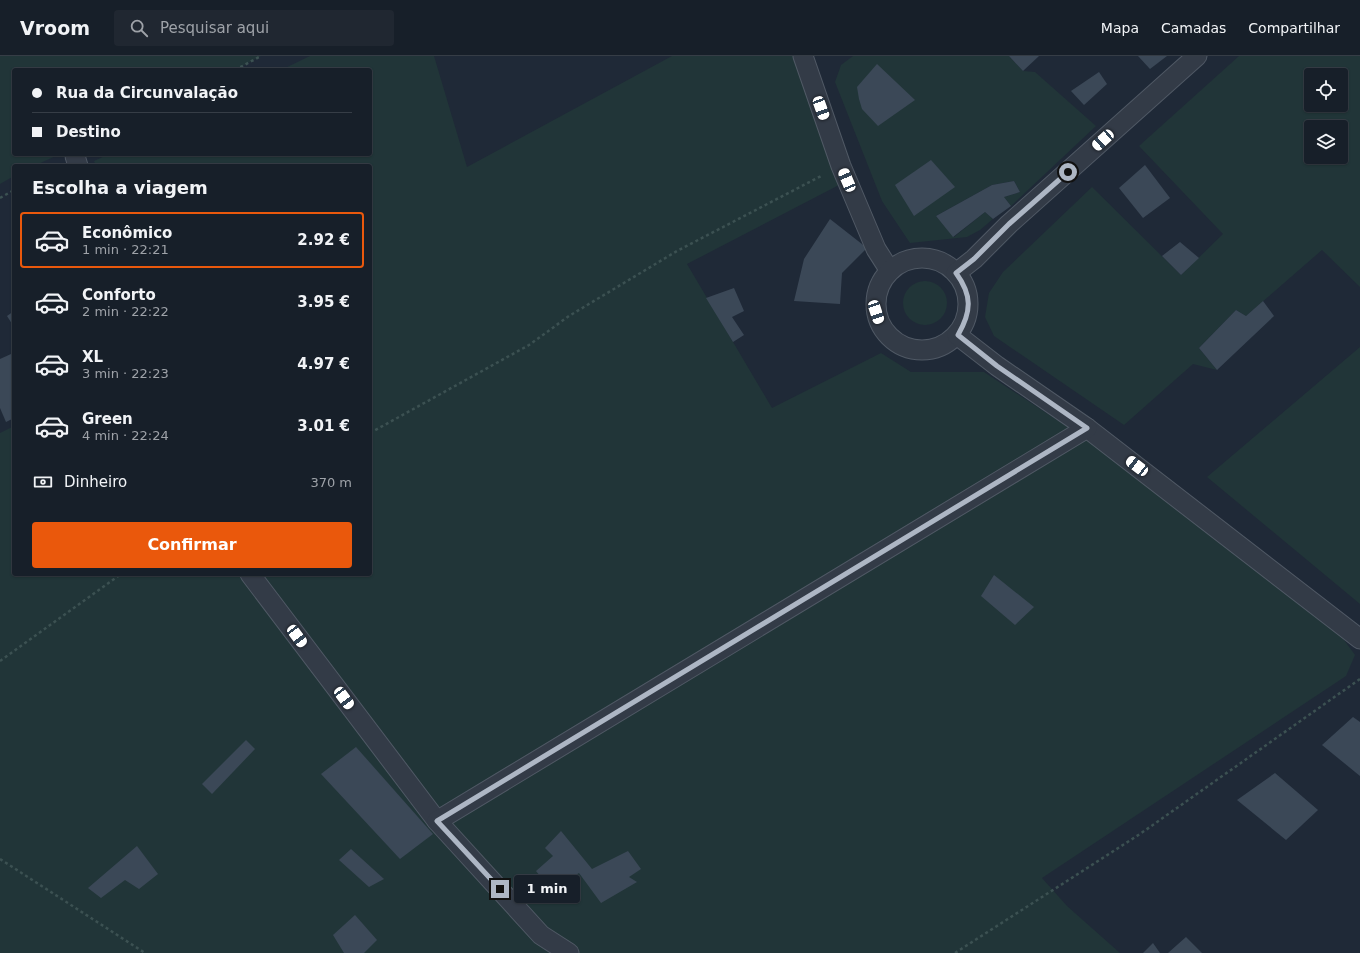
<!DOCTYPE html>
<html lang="pt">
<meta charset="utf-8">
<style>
:root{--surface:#171f29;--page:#202731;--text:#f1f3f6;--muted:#9ea2a8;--line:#363d46;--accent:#ea580c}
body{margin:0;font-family:"DejaVu Sans",sans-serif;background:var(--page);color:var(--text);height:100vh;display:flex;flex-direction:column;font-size:15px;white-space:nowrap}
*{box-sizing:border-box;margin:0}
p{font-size:13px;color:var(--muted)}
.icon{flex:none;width:22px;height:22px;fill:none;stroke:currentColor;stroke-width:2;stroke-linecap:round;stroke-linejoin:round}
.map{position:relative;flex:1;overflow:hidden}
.panel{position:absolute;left:12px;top:108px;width:360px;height:412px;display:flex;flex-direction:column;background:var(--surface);border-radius:4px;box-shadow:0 1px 3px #0004,0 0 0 1px var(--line)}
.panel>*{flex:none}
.top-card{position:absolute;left:12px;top:12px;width:360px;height:88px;border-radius:4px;box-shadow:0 1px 3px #0004,0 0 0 1px var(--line);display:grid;align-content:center;height:88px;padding:0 20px;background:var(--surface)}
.fabs{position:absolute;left:1304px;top:12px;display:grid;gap:8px}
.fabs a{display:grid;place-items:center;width:44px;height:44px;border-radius:4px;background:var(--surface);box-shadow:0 1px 3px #0004,0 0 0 1px var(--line);font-size:20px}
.end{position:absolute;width:18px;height:18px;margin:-9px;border:5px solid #adb6c4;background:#111;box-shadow:0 0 0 2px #111}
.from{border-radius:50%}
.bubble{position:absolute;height:28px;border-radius:4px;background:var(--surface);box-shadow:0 1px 3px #0004,0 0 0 1px var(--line);font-size:13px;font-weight:700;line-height:28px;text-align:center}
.car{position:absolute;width:12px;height:24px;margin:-12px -6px;border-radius:5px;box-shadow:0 0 3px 1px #0007;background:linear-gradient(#fff 24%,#345 0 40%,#fff 0 76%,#345 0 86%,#fff 0)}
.top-card b{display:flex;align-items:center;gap:14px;height:38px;font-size:15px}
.top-card b+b{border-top:1px solid var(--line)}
.top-card i{width:10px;height:10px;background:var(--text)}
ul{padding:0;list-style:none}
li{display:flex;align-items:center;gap:12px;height:56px;margin:0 8px 6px;padding:0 12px;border:2px solid transparent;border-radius:4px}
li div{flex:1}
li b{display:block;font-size:15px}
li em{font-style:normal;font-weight:700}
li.current{border-color:var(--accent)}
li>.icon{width:36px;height:36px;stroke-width:1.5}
h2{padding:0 20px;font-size:18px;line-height:48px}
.pay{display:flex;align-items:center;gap:10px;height:44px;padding:0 20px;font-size:15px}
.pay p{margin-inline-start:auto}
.action{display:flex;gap:8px;margin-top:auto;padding:8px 20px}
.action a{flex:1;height:46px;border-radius:4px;background:var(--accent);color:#fff;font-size:16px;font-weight:700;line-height:46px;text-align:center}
header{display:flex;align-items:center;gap:24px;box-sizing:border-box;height:56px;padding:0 20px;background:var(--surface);border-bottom:1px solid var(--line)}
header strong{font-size:19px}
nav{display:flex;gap:22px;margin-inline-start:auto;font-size:14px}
.search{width:280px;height:36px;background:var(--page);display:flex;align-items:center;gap:10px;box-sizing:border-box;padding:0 14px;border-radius:4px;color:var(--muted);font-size:15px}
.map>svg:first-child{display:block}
.green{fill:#213538;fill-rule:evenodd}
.building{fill:#3b4857}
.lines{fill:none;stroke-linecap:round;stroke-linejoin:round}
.minor-casing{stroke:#505965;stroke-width:21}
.path{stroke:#3c5152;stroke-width:2.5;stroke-dasharray:3 3;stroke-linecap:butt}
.minor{stroke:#333b47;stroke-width:19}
.route{stroke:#adb6c4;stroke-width:5}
</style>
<header>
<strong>Vroom</strong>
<div class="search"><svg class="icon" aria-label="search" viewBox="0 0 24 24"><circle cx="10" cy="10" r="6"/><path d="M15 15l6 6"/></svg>Pesquisar aqui</div>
<nav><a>Mapa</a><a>Camadas</a><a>Compartilhar</a></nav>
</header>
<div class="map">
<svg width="1360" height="897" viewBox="0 0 1360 897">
<rect width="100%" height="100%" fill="#1f2937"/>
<g class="green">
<polygon points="0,0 261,0 235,14 14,14 14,98 60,98 34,110 14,110 14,120 0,128"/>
<polygon points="310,0 434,0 467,111 672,0 798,0 839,129 687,208 772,352 881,297 911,316 984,316 1116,403 1339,577 1355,599 1346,620 1042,822 1067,850 1120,897 0,897 0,377 14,370 14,518 370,518 370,110 96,110 94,105 109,98 370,98 370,14 281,14"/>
<polygon points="853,0 1009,0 1023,15 1035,16 1096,70 1011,150 1004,141 1020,136 1014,125 992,129 936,160 954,181 985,156 993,163 980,174 967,181 910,187 882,145 835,26 841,9"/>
<path d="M1239,0h121v231l-38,-37 -76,66 -10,-6 -37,38 18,22 -24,-6 -69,61 -130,-89 -9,-19 4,-24 14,-21 89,-85 89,88 42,-41 -84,-88zM1311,19h30v30h-30zM1311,71h30v30h-30z"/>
<circle cx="925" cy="247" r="22"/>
<polygon points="1360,291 1360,548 1207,421"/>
</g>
<g class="building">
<polygon points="1009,0 1039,0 1023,15"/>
<polygon points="1138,0 1167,0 1150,13"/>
<polygon points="877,8 915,44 878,70 862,53 859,43 857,31"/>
<polygon points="1099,16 1107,28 1084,49 1071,35"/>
<polygon points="931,104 955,131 914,160 895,129"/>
<polygon points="1145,109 1170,142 1143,162 1119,132"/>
<polygon points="1014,125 1020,136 1004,141 1011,150 993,163 985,156 953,181 936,160 992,129"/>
<polygon points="830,163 867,192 842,217 840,248 794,245 804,203"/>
<polygon points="1180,186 1199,202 1181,219 1162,200"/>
<polygon points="734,232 744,255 732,261 744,279 733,286 706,242"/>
<polygon points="1263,245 1274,260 1217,314 1199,292 1236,254 1246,260"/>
<polygon points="14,255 14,271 7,260"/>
<polygon points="11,298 14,304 14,362 6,366 0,352 0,303"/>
<polygon points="994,519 1034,551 1015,569 981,540"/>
<polygon points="1353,661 1360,666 1360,720 1322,689"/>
<polygon points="246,684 255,693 212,738 202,728"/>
<polygon points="356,691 433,778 400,803 321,718"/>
<polygon points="1275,717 1318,754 1286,784 1237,744"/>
<polygon points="561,775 592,813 628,795 641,813 629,821 637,826 601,847 579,817 552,835 536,815 553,800 545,792"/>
<polygon points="137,790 158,818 139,833 125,824 101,842 88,832"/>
<polygon points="351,793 384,823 369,831 339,804"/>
<polygon points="355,859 377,884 364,897 344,897 333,879"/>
<polygon points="1186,881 1202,897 1168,897"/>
<polygon points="1153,887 1160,897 1143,897"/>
</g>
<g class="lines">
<g class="minor-casing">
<g id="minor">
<polyline points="803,0 841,110 876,193 890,215"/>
<polyline points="75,100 78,110"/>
<circle cx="922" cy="248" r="46"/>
<polyline points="956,217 974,203 1009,168 1197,0"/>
<polyline points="957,279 997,310 1087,372 1360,583"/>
<polyline points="250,518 437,765 541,879 569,897"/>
<polyline points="437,765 1087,372"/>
</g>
</g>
<g class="path">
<polyline points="235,14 261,0"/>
<polyline points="0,142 14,134"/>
<polyline points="370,377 529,289 569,260 677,195 823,119"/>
<polyline points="0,605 121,518"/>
<polyline points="0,803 145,897"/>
<polyline points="955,897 1140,778 1360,623"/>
</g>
<use href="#minor" class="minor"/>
</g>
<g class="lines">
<path class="route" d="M500,833l-63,-68 650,-393 -90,-62 -39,-31c14,-24 14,-40 -2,-62l18,-14 35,-35 59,-52"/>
</g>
</svg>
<div class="fabs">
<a><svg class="icon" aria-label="locate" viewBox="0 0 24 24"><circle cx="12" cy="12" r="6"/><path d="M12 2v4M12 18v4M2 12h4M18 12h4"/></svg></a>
<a><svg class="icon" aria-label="layers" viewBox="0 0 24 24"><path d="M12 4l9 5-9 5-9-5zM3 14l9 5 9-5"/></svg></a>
</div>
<i class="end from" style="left:1068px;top:116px"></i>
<i class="end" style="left:500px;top:833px"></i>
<div class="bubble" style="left:514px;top:819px;width:66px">1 min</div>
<i class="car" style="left:821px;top:52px;rotate:160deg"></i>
<i class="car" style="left:1103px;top:84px;rotate:228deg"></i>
<i class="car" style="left:847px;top:124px;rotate:337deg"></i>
<i class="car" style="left:876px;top:256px;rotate:162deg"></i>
<i class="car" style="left:1137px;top:410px;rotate:308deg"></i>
<i class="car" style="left:297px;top:580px;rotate:143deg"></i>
<i class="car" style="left:344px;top:642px;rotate:143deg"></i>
<div class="top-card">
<b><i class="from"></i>Rua da Circunvalação</b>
<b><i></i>Destino</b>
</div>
<section class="panel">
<h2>Escolha a viagem</h2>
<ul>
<li class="current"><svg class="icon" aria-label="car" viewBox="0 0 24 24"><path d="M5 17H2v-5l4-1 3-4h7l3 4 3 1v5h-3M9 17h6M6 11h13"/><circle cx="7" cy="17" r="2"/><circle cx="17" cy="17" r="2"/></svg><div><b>Econômico</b><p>1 min · 22:21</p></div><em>2.92 €</em></li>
<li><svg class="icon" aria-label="car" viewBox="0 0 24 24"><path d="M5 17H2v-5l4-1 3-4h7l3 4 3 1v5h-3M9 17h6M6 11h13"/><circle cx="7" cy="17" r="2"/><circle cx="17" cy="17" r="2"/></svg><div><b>Conforto</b><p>2 min · 22:22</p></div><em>3.95 €</em></li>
<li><svg class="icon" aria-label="car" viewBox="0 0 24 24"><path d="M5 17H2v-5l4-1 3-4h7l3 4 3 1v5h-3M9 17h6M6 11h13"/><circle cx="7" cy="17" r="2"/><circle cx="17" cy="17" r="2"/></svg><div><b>XL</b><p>3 min · 22:23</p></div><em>4.97 €</em></li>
<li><svg class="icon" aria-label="car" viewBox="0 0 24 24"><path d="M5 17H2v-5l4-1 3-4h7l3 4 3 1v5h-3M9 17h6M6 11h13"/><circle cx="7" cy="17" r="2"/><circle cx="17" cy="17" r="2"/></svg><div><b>Green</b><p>4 min · 22:24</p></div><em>3.01 €</em></li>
</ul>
<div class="pay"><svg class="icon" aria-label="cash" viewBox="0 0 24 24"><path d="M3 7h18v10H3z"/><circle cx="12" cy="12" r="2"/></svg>Dinheiro<p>370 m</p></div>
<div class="action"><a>Confirmar</a></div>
</section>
</div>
